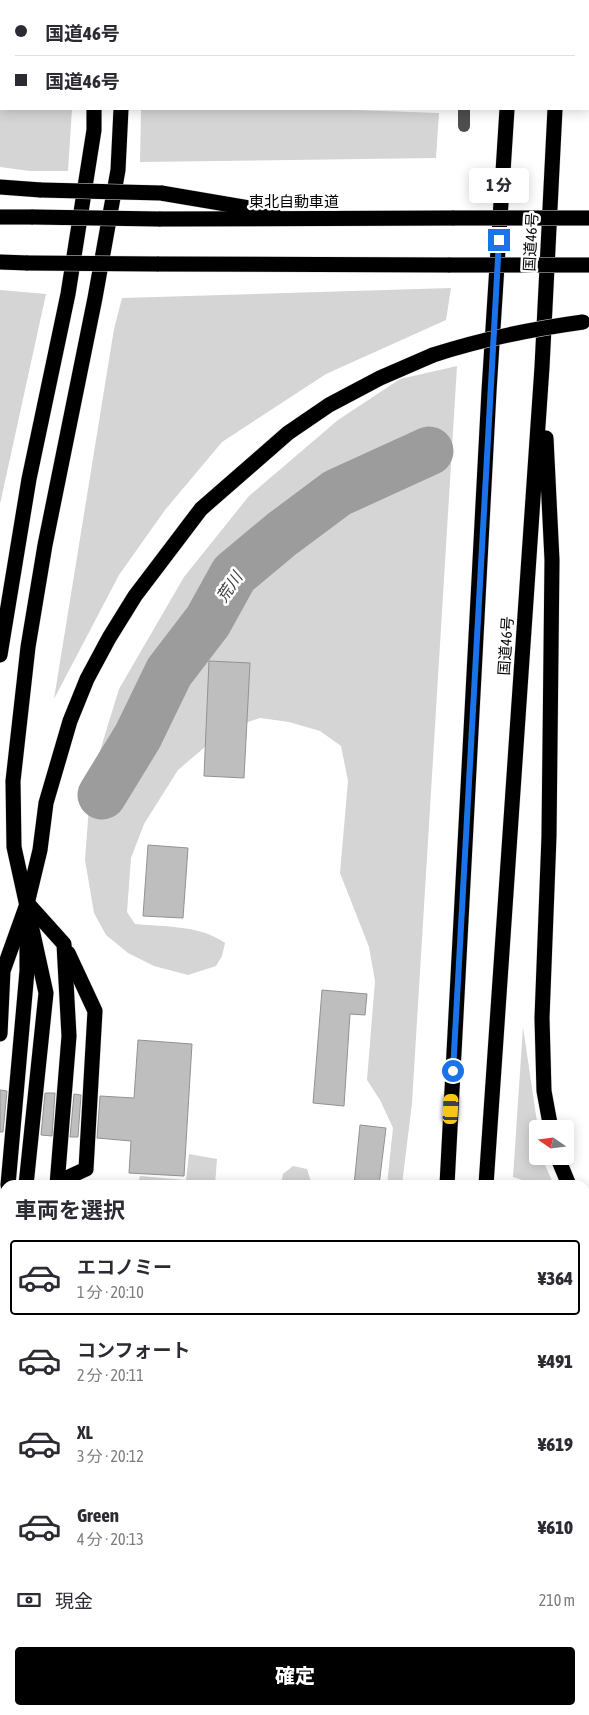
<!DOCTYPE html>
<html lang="ja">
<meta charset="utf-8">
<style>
:root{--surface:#fff;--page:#f7f7f7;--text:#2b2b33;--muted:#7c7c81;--line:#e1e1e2;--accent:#000}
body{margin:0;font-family:"Asap Condensed","Noto Sans JP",sans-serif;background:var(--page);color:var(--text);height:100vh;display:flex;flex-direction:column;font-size:19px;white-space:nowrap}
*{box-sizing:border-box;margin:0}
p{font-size:16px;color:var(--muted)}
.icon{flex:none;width:28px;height:28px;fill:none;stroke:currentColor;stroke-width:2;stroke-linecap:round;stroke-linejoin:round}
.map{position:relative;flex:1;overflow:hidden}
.details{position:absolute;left:0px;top:1180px;width:590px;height:535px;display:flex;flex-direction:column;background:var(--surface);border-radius:15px 15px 0 0;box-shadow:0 2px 12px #0003}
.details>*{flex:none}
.hud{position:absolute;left:0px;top:0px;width:590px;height:110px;box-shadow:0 2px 12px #0003;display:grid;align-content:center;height:110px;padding:0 15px;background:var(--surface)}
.needle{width:32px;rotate:284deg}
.tools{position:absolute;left:529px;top:1120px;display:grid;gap:10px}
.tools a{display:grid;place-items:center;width:45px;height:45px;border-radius:5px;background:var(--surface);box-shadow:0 2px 12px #0003;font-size:25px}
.end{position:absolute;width:22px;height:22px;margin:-11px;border:6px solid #1a73e8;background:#fff;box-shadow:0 0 0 2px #fff}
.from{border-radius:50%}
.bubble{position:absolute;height:35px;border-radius:5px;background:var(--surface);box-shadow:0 2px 12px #0003;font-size:16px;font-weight:800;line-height:35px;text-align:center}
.car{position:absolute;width:15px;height:30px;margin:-15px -8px;border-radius:6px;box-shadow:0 0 4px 1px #0007;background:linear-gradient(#f5c518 24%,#345 0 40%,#f5c518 0 76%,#345 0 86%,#f5c518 0)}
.hud b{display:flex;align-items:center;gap:18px;height:48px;font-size:19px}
.hud b+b{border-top:1px solid var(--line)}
.hud i{width:12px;height:12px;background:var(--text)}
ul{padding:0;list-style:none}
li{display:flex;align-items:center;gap:15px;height:75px;margin:0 10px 8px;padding:0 5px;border:2px solid transparent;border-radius:5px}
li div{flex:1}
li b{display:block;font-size:19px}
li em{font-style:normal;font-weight:800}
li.current{border-color:var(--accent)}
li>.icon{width:45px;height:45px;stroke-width:1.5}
h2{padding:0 15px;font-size:22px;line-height:60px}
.pay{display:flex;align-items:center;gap:12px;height:55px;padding:0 15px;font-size:19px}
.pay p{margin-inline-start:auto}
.action{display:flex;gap:10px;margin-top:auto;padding:10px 15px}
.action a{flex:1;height:58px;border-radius:5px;background:var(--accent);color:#fff;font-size:20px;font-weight:800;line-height:58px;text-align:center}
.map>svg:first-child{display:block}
.green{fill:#d5d5d5}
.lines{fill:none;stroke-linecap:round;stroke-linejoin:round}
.river{stroke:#9c9c9c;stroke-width:49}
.building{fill:#bebebe;stroke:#929292}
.highway-casing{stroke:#dbdbdb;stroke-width:16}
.minor{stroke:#4e4e4e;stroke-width:12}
.highway{stroke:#000;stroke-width:15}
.highway-bridge-casing{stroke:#dbdbdb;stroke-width:16;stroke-linecap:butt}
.highway-bridge{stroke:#000;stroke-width:15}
.route{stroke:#1a73e8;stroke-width:6}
.labels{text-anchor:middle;stroke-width:5;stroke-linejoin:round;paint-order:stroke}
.street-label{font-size:15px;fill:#000;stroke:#fff}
.water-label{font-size:16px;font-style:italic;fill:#3d3d3d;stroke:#fff}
</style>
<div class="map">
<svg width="589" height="1715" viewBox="0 0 589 1715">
<rect width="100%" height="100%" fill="#fff"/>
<g class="green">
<polygon points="0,0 68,0 1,1 1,109 72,109 68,171 30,171 0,167"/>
<polygon points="141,109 326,109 439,113 436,158 140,162"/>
<polygon points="451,288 446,320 326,374 222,442 165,510 119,575 54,699 114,329 122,298"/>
<polygon points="0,290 46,294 0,504"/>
<path d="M457,366l-45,737 -10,82h-15l6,-57 -13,-28 -13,-20 8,-99 -6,-34 -29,-74 8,-92 -7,-35 -21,-15 -31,-9 -29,-4 -35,12 -47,40 -34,54 -13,34 -4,54 8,12c30,3 65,1 90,19l-3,13 -6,10 -28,9 -34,-9 -26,-13 -22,-18 -12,-22 -9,-53 6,-80 28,-91 65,-112 65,-81 89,-76 62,-41z"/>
<polygon points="523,1027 538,1129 538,1156 541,1156 554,1185 537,1185 513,1177"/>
<polygon points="189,1154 217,1159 215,1185 138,1185 140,1176 186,1180"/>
<polygon points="293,1166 307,1169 312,1185 281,1185 283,1174"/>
<polygon points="585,1247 589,1254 589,1415 585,1417"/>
<polygon points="589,1486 589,1715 521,1715 521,1710 585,1710 585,1492"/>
<polygon points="0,1650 5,1661 5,1710 54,1710 59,1715 0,1715"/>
<polygon points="154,1710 328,1710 330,1715 161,1715"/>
</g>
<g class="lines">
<polyline class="river" points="102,795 138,736 169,672 208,621 234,574 282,534 337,493 429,451"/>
</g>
<g class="building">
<polygon points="209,661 250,663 244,778 204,776"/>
<polygon points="148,845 188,848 183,918 143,916"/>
<polygon points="322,990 367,994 365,1015 350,1014 344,1106 313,1103"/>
<polygon points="138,1040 192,1044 184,1176 129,1173 131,1141 97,1138 100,1096 134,1098"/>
<polygon points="0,1090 7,1091 3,1132 0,1132"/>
<polygon points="45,1093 55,1093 52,1136 41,1135"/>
<polygon points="74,1094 81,1095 78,1137 70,1137"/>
<polygon points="360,1125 386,1128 379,1185 354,1185"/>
</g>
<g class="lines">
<g class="highway-casing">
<g id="highway">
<polyline points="91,0 91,1"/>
<polyline points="118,0 118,1"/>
<polyline points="514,1 514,0"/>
<polyline points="561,1 561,0"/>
<polyline points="0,187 41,190"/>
<polyline points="161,193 273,212"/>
<polyline points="0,217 33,217"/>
<polyline points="159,219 454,218"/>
<polyline points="0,262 28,263"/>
<polyline points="157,264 450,265"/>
<polyline points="546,438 552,560 549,836 542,1018 544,1091 551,1129"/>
<polyline points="0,655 29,479 68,294 94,130 94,109"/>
<polyline points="29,905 64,944 69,1036 57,1185"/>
<polyline points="0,1034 3,971 27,904 40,850 46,803 70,721 87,679 109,638 135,596 201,509 288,433 329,405 380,378 433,355"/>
<polyline points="557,1156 569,1185"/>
<polyline points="58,1182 86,1169 95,1011 68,953"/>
<polyline points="8,1185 27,971 27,933"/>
<polyline points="26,1185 46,993 14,847 13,781 28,647 45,545 95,298 118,170 121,109"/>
<polyline points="447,1185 489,391 507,109"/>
<polyline points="486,1185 542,367 555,109"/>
<polyline points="585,1217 589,1225"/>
<polyline points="5,1219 3,1240 5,1257"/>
<polyline points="585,1458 589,1456"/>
<polyline points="0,1540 5,1551"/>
<polyline points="0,1608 5,1618"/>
<polyline points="78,1710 83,1715"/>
<polyline points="128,1710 134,1715"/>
<polyline points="413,1715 414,1710"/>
<polyline points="450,1715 451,1710"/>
</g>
</g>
<g class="minor">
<polyline points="243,1 243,0"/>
<polyline points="381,1 381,0"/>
<polyline points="470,1 470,0"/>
<polyline points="464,126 464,109"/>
</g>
<use href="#highway" class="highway"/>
<g class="highway-bridge-casing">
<g id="highway-bridge">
<polyline points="41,190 161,193"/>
<polyline points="33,217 159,219"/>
<polyline points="454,218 589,218"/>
<polyline points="28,263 157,264"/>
<polyline points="450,265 589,265"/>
<path d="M433,355c49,-16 99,-26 150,-33"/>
</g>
</g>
<use href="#highway-bridge" class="highway-bridge"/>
</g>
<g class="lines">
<polyline class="route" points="453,1071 499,240"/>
</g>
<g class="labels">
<g class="street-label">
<text x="294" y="207">東北自動車道</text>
<text transform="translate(531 242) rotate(-87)" y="5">国道46号</text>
<text transform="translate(506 646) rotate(-86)" y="5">国道46号</text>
</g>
<g class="water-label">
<text transform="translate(229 587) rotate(-56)" y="6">荒川</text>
</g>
</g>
</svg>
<div class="tools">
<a><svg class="needle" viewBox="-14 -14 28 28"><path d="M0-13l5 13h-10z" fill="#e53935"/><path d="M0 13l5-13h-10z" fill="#7c7c81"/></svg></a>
</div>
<i class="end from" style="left:453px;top:1071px"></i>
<i class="end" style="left:499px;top:240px"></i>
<div class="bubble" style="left:469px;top:168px;width:60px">1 分</div>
<i class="car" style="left:451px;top:1109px;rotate:3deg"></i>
<div class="hud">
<b><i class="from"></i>国道46号</b>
<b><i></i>国道46号</b>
</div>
<section class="details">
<h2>車両を選択</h2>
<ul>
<li class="current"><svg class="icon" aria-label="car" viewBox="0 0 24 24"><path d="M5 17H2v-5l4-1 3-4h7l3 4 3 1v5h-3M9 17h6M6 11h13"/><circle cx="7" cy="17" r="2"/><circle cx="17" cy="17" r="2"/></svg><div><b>エコノミー</b><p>1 分 · 20:10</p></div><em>¥364</em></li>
<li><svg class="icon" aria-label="car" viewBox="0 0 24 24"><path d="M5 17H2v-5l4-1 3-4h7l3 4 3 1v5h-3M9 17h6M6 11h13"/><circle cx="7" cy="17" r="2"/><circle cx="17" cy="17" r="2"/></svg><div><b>コンフォート</b><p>2 分 · 20:11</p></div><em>¥491</em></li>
<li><svg class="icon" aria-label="car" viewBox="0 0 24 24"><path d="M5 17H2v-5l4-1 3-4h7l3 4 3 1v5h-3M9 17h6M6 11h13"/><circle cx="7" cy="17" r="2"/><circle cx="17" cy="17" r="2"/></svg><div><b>XL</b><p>3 分 · 20:12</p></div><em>¥619</em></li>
<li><svg class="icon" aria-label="car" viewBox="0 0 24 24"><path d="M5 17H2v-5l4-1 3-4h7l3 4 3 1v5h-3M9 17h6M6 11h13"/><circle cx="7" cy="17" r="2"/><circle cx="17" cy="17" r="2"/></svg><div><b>Green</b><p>4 分 · 20:13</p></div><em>¥610</em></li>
</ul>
<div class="pay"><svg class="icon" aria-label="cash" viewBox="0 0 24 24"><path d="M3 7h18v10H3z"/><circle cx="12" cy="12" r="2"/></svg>現金<p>210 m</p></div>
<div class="action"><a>確定</a></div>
</section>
</div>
